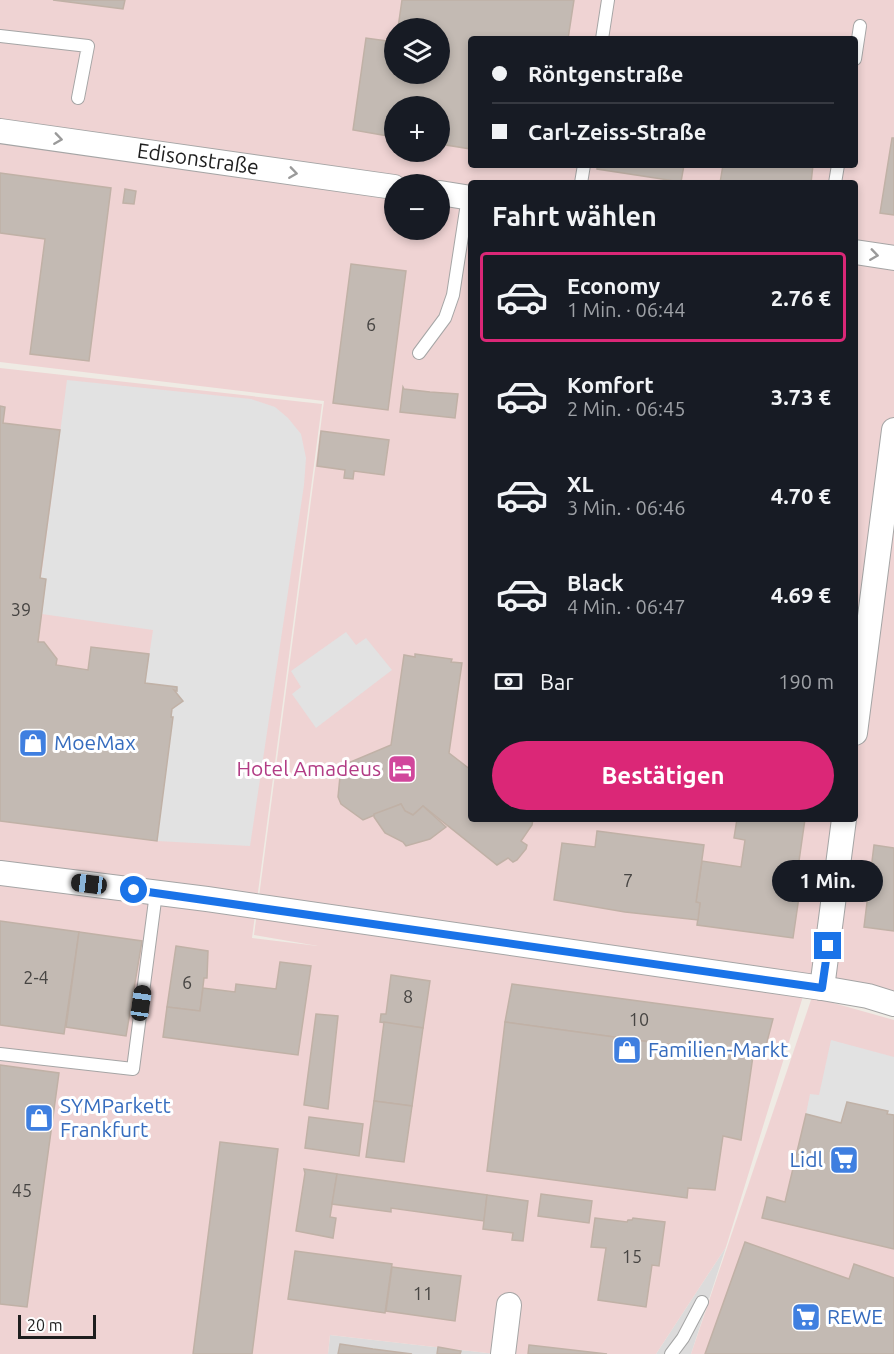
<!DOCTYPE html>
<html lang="de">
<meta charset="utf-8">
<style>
:root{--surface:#171b24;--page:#242831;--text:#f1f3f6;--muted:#9ea1a6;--line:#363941;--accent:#db2777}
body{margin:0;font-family:Ubuntu,sans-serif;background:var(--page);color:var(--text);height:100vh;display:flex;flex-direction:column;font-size:22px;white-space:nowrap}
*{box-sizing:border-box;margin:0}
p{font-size:20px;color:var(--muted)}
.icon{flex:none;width:33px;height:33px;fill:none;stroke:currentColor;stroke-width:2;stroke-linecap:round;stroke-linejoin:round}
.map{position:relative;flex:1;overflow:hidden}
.drawer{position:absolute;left:468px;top:180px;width:390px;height:642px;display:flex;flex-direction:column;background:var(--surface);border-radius:6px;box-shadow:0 3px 9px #0003}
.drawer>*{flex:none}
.banner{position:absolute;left:468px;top:36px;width:390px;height:132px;border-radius:6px;box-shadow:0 3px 9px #0003;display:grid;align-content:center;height:132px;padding:0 24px;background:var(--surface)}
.buttons{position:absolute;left:384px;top:18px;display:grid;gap:12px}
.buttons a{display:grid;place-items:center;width:66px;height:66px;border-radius:50%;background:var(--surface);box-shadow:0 3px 9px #0003;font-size:30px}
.scale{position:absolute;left:18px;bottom:15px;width:78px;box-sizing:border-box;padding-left:6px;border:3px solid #1e1e1e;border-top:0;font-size:16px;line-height:21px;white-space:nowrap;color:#1e1e1e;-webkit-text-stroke:4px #fff;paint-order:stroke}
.end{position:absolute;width:27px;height:27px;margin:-14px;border:8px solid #1a73e8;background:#fff;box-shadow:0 0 0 3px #fff}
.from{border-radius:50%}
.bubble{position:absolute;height:42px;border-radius:21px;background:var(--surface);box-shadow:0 3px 9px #0003;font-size:20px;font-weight:700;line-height:42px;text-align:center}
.car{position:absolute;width:18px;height:36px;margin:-18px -9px;border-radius:8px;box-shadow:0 0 4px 2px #0007;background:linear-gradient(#222 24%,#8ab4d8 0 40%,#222 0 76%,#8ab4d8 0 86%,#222 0)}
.banner b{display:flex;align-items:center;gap:21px;height:57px;font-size:22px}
.banner b+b{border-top:2px solid var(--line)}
.banner i{width:15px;height:15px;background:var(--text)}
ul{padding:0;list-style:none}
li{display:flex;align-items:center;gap:18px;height:90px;margin:0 12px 9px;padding:0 12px;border:3px solid transparent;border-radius:6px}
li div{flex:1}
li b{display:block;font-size:22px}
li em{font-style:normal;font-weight:700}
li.active{border-color:var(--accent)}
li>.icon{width:54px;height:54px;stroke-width:1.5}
h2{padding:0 24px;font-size:27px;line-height:72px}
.pay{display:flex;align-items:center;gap:15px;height:66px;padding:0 24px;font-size:22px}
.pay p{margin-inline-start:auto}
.button{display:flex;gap:12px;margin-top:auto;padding:12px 24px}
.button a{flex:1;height:69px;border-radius:36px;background:var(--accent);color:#fff;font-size:24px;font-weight:700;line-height:69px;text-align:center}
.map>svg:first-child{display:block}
.residential{fill:#dcdbdb}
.commercial{fill:#efd3d3;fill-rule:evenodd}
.parking{fill:#e2e2e2}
.building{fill:#c3bab3;stroke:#c0b1a6;stroke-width:1.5}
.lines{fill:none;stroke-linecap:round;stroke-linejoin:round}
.lane-casing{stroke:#a5a5a5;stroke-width:14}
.street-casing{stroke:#a5a5a5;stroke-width:26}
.lane{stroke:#fff;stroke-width:12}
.street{stroke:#fff;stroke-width:24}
.oneway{stroke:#9a9a9a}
.route{stroke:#1a73e8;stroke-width:8}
.labels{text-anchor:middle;stroke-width:6;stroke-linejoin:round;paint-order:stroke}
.number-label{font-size:18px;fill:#474543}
.street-label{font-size:21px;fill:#1e1e1e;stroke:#fff}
.shop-label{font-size:21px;fill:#366cbe;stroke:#fff;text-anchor:start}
.hotel-label{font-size:21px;fill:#b23c85;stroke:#fff;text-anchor:end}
</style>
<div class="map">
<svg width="894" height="1354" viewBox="0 0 894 1354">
<rect width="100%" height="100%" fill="#efebe4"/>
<g class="residential">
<polygon points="726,1247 691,1354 656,1354"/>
<polygon points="330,1335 496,1354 328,1354"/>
</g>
<g class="commercial">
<path d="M0,0h894v1004l-86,-24 -82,267 -70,107h-160l-166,-19 -2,19h-328v-986l322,36 -70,534 66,8 -64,-11 70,-534 -324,-39zM394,28h46v46h-46zM471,39h384v126h-384zM394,106h46v46h-46zM471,183h384v636h-384zM394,184h46v46h-46z"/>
<polygon points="812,997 894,1020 894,1354 691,1354"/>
</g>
<g class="parking">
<polygon points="67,380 251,399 275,407 288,418 301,434 306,458 304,485 250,846 157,841 173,718 171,717 172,709 182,701 174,690 177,690 145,683 153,630 42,614 46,579 41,578"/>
<polygon points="346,632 356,645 366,638 392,670 316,728 292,694 301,687 291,671"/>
<polygon points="831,1040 894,1057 894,1115 887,1114 887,1111 847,1102 841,1123 806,1114 810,1094 819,1095"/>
</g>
<g class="building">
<polygon points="53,0 125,0 123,9"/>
<polygon points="402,0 574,0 568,39 471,39 471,149 440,144 440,106 394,106 394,137 353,130 366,38 394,42 394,74 440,74 440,28 398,28"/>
<polygon points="892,138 894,138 894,215 880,213"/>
<polygon points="597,165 684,165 681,182 597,169"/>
<polygon points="723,165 813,165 811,183 720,183"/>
<polygon points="0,173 111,188 89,361 30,354 45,239 0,233"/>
<polygon points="125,189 136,191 134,204 123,203"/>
<polygon points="351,264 406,271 388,410 333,403"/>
<polygon points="403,387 404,389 430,392 458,394 455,418 400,412"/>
<polygon points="0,406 5,407 3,423 60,430 40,578 46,579 38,642 44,642 57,659 56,665 88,670 91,647 149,654 145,683 177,687 177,691 174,690 183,701 172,709 171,717 173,717 157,841 0,821"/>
<polygon points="321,431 389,440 384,475 354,471 353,479 344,478 345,470 317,466"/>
<polygon points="415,654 452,659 451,662 462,663 449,753 471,770 471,819 533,819 532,825 521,841 527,845 526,849 517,860 513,862 508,858 497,865 423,806 413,815 405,811 401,804 363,820 341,804 338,797 341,766 391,745 404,655 415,657"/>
<polygon points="401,804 405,811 413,815 423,806 446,827 430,839 406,846 403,842 385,833 374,817 374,814"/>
<polygon points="737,819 805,819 796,882 801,883 793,938 697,925 700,903 696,902 702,861 741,867 745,840 734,838"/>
<polygon points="597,831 704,845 696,902 700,903 698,920 625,912 554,900 562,843 595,847"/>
<polygon points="874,845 894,848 894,931 864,927"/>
<polygon points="0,921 79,932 64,1034 0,1025"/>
<polygon points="79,932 142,941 126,1036 66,1027"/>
<polygon points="176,946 208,951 207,978 204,978 200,1011 167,1007"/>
<polygon points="280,962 311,966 298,1055 163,1037 167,1007 200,1011 203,988 235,992 236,984 276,989"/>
<polygon points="391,975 430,981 423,1028 380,1022 381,1014 386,1014"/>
<polygon points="512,984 773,1019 763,1057 753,1056 505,1022"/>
<polygon points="316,1014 338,1016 328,1109 304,1105"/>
<polygon points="384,1022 423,1028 412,1106 374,1101"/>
<polygon points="505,1022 753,1056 741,1140 723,1136 715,1190 688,1188 687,1198 487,1171"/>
<polygon points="0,1065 59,1073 27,1307 0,1304"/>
<polygon points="374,1101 412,1106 404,1162 366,1157"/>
<polygon points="847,1102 888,1111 887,1114 894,1115 894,1249 762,1218 767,1197 785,1202 806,1114 841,1123"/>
<polygon points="309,1117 363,1124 359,1156 305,1148"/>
<polygon points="220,1142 278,1149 252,1354 193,1354"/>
<polygon points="304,1169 337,1174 330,1217 336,1218 333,1238 296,1231 305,1173"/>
<polygon points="337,1174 487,1195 484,1221 391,1208 391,1212 332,1204"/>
<polygon points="541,1194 592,1201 589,1223 538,1216"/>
<polygon points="487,1195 528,1201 523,1241 512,1240 513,1233 483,1229"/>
<polygon points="595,1218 627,1222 628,1220 632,1220 633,1218 665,1222 659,1266 652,1265 646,1307 598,1300 606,1248 591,1247"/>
<polygon points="745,1242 849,1279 854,1264 894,1278 894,1354 705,1354"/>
<polygon points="295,1251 392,1264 385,1313 288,1299"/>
<polygon points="392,1267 461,1276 455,1321 386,1311"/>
<polygon points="340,1344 373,1349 412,1354 338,1354"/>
<polygon points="529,1345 607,1354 528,1354"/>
<polygon points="438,1347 461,1351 460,1354 437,1354"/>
</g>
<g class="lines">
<g class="lane-casing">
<g id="lane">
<polyline points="0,36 88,46 78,98"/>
<polyline points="602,39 608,0"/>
<polyline points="855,59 860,26"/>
<polyline points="581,183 584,165"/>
<polyline points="835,183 838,165"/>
<polyline points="419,353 445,318 453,295 468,197"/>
<polyline points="0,1054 133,1069 156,893"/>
<polyline points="671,1354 683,1338 702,1302"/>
</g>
</g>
<g class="street-casing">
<g id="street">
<path id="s1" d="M0,131l394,56"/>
<polyline points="440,193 471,198"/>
<polyline points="855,252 894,258"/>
<polyline points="855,733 894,430"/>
<polyline points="0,873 207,899 822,988 868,996 894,1004"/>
<polyline points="822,988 844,819"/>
<polyline points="503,1354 509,1305"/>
</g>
</g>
<use href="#lane" class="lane"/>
<use href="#street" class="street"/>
</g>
<defs><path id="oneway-chevron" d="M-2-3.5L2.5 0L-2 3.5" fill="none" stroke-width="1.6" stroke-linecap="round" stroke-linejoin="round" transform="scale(1.5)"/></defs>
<g class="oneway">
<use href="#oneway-chevron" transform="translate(58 139) rotate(8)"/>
<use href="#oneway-chevron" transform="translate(293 173) rotate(8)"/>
<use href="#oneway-chevron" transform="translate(874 255) rotate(8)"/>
</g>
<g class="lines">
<polyline class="route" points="134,890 822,988 828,946"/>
</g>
<defs>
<g id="shop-square" transform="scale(1.5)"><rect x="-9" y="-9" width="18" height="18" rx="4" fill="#3f7fe0" stroke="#fff"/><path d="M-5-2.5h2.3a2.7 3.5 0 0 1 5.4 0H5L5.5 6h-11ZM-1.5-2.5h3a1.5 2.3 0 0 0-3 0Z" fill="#fff"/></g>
<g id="hotel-square" transform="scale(1.5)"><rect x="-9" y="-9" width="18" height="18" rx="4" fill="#d1479c" stroke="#fff"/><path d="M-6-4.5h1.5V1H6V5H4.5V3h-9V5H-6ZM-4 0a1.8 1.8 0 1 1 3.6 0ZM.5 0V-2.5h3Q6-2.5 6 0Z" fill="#fff"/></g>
<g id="supermarket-square" transform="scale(1.5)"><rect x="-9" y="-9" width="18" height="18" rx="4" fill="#3f7fe0" stroke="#fff"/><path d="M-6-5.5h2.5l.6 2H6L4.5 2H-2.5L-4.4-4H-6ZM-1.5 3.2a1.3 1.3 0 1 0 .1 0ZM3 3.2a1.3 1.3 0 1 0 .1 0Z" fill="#fff"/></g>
</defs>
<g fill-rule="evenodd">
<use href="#shop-square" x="33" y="743"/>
<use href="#hotel-square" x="402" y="769"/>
<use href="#shop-square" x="627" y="1050"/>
<use href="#shop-square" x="39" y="1118"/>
<use href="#supermarket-square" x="844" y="1160"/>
<use href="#supermarket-square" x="806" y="1317"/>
</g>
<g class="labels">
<g class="number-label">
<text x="371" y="331">6</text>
<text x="21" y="616">39</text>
<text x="628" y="887">7</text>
<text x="36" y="984">2-4</text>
<text x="187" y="989">6</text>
<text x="408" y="1003">8</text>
<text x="639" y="1026">10</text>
<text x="22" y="1197">45</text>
<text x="632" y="1263">15</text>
<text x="423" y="1300">11</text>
</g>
<g class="street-label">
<text dy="7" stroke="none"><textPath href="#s1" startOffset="200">Edisonstraße</textPath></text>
</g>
<g class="shop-label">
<text x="54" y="750">MoeMax</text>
<text x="648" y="1057">Familien-Markt</text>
<text x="60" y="1113">SYMParkett<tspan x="60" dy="24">Frankfurt</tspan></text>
<text x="823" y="1167" text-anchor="end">Lidl</text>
<text x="827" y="1324">REWE</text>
</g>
<g class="hotel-label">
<text x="381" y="776">Hotel Amadeus</text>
</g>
</g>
</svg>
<div class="buttons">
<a><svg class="icon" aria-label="layers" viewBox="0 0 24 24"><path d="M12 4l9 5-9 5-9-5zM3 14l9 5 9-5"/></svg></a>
<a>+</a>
<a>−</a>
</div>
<div class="scale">20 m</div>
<i class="end from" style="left:134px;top:890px"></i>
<i class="end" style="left:828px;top:946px"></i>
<div class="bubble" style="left:772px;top:860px;width:111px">1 Min.</div>
<i class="car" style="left:89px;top:884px;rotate:277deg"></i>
<i class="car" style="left:141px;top:1003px;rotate:8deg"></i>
<div class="banner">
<b><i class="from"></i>Röntgenstraße</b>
<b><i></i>Carl-Zeiss-Straße</b>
</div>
<section class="drawer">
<h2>Fahrt wählen</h2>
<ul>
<li class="active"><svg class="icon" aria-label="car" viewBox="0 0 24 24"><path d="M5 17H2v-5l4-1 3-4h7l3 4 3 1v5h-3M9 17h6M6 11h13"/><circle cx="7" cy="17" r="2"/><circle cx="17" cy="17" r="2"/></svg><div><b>Economy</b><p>1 Min. · 06:44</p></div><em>2.76 €</em></li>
<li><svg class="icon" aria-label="car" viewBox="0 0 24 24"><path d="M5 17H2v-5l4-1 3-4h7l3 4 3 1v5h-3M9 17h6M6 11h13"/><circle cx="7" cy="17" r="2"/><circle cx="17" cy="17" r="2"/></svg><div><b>Komfort</b><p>2 Min. · 06:45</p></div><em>3.73 €</em></li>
<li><svg class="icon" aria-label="car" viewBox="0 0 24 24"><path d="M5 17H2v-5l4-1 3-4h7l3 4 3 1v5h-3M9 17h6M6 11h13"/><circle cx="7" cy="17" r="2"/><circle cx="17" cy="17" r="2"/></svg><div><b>XL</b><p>3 Min. · 06:46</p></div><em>4.70 €</em></li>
<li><svg class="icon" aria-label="car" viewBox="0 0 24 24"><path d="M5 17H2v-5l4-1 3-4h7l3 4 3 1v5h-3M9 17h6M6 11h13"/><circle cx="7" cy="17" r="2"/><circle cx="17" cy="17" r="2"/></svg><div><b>Black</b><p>4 Min. · 06:47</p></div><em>4.69 €</em></li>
</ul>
<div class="pay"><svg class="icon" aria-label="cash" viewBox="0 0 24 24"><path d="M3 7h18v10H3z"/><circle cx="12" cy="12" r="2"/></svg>Bar<p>190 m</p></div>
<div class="button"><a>Bestätigen</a></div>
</section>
</div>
